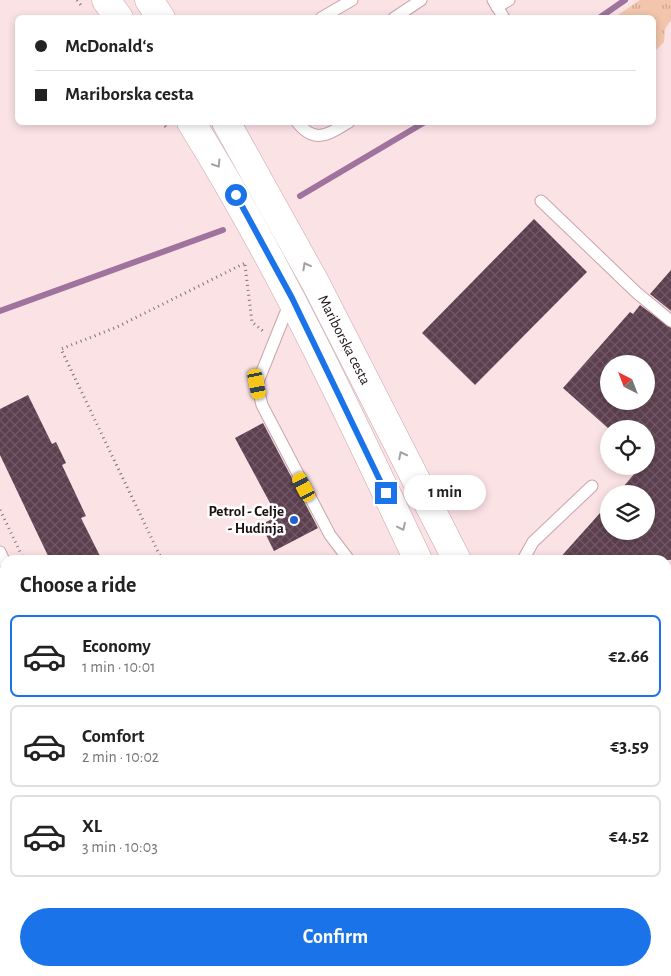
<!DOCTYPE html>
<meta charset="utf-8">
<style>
:root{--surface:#fff;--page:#f2f2f2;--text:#222;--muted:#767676;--line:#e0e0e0;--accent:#1a73e8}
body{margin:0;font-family:"Alegreya Sans",sans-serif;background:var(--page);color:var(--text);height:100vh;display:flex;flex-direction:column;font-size:19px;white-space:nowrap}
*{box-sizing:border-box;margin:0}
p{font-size:16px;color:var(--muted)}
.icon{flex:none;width:28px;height:28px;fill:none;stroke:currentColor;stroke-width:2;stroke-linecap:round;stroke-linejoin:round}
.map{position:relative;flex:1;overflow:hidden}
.panel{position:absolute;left:0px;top:555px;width:671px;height:421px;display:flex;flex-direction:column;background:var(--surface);border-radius:15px 15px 0 0;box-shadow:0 2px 8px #0003}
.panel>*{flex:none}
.guide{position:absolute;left:15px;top:15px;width:641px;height:110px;border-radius:8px;box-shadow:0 2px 8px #0003;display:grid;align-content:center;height:110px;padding:0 20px;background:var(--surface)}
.needle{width:32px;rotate:318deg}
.buttons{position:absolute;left:600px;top:355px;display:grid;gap:10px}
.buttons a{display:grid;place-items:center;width:55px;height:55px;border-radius:50%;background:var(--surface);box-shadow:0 2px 8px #0003;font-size:25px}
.end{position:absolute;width:22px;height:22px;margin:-11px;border:6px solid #1a73e8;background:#fff;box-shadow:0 0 0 2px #fff}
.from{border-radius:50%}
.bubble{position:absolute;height:35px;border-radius:18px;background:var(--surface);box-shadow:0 2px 8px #0003;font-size:16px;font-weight:700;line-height:35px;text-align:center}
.car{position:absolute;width:15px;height:30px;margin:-15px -8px;border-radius:6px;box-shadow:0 0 4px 1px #0007;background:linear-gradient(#f5c518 24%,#345 0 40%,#f5c518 0 76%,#345 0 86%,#f5c518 0)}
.guide b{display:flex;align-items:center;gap:18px;height:48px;font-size:19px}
.guide b+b{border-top:1px solid var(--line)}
.guide i{width:12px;height:12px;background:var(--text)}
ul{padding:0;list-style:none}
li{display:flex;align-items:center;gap:15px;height:82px;margin:0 10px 8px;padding:0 10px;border:2px solid var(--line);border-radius:8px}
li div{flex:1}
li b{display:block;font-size:19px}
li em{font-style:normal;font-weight:700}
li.active{border-color:var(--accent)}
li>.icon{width:45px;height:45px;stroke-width:1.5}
h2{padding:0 20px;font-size:22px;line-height:60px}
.action{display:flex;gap:10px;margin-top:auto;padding:10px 20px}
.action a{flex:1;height:58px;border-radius:30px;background:var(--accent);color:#fff;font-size:20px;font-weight:700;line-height:58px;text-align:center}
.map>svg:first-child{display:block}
.grass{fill:url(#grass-tufts)}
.garden{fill:#f2c5ac}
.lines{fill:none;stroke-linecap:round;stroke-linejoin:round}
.stream{stroke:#9f739d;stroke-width:6}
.building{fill:url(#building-cross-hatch);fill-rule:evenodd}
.service-casing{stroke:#caa4a9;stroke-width:13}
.tertiary-casing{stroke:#caa4a9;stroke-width:29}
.secondary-casing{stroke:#caa4a9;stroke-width:29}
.path{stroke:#837072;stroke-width:3;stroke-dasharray:1 4;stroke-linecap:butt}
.service{stroke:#fff;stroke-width:11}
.tertiary{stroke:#fff;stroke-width:28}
.secondary{stroke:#fff;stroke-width:28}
.oneway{stroke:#a59fa0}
.route{stroke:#1a73e8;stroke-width:6}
.poi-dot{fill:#2061cd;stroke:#fff;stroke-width:2}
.labels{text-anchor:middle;stroke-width:5;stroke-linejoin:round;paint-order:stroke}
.street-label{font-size:15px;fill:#1e1012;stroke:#fff}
.poi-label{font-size:15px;font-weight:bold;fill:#1e1012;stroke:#fff;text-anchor:end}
</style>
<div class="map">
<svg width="671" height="976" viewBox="0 0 671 976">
<defs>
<pattern id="grass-tufts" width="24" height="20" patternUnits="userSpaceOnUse" patternTransform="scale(1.25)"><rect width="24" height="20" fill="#f2c5ac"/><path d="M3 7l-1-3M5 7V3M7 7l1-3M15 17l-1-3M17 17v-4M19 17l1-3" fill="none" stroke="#cfa893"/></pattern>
<pattern id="building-cross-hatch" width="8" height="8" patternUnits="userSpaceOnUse" patternTransform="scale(1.25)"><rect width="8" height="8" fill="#5d404f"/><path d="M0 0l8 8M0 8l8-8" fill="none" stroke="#705864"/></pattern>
</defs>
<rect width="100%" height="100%" fill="#fbe2e5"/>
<g class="grass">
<polygon points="640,0 671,0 671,20 665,29 664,42 654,52 654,18 615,17"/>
<polygon points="0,932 5,935 5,971 62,973 58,976 0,976"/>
</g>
<polygon class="garden" points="5,795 5,916 0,905 0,798"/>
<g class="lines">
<g class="stream">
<polyline points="599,18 625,0"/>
<polyline points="300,196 425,122"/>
<polyline points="0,311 223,230"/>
</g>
</g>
<g class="building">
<polygon points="534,219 587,272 475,385 422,333"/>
<polygon points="671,270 671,311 650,294"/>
<path d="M640,305l31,23v232h-113l51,-57v28h37v-37h-29l24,-28h5v-37h-37l-46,-41 67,-76 3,2zM609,364h37v37h-37z"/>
<polygon points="28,395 52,444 56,442 66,463 62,465 86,516 81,518 102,560 50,560 0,455 0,409"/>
<polygon points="263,423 318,528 274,551 261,525 277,516 235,438"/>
</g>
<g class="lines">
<g class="service-casing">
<g id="service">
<polyline points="493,0 504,18"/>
<polyline points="497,7 509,0"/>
<polyline points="321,18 352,0"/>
<polyline points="394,18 421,0"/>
<path d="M297,122c18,23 32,12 52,0"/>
<polyline points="541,201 637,293 671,321"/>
<polyline points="290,302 257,384 262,405 330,535 349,560"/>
<polyline points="0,552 5,563"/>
<polyline points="523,560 533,542 592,486"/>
<polyline points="0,613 5,611"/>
<polyline points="0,678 5,675"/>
<polyline points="666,703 671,707"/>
<polyline points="0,761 5,758"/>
<polyline points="132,971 134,976"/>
<polyline points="275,976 285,971"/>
</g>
</g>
<g class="tertiary-casing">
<g id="tertiary">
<polyline points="666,946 671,943"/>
<polyline points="615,976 624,971"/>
</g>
</g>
<g class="secondary-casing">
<g id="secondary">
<polyline points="106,0 119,18"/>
<polyline points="149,0 161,18"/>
<path d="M191,122c87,140 157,289 227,438"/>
<path id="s1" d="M226,122l89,160 142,278"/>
<polyline points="551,971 552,976"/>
<polyline points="589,971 590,976"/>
</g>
</g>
<g class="path">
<polyline points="77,0 83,8"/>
<polyline points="162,122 168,130"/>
<polyline points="245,265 252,322 263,331"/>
<polyline points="0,510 24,560"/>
<polyline points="162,560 61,349 117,327 245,263"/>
<polyline points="0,928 5,930"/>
<polyline points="96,971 99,976"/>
<polyline points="168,971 171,976"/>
</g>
<use href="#service" class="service"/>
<use href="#tertiary" class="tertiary"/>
<use href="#secondary" class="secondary"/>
</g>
<defs><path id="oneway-chevron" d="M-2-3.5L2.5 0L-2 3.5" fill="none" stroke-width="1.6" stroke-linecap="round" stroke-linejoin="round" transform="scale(1.25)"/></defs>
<g class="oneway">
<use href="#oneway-chevron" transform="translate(217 164) rotate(58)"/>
<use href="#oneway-chevron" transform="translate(306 266) rotate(-119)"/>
<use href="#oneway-chevron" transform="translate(402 455) rotate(-117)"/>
<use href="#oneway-chevron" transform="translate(402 527) rotate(65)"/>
</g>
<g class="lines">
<polyline class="route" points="236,195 292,298 386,493"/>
</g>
<circle class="poi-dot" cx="294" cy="520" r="5"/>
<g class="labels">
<g class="street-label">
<text dy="5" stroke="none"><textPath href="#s1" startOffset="248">Mariborska cesta</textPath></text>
</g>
<g class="poi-label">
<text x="284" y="516">Petrol - Celje<tspan x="284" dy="17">- Hudinja</tspan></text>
</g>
</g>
</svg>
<div class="buttons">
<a><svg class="needle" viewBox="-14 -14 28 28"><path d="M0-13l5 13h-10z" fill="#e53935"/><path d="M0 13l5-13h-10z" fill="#767676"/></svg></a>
<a><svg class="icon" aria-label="locate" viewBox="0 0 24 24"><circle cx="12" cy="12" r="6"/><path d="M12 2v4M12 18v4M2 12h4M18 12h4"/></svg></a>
<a><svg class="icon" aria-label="layers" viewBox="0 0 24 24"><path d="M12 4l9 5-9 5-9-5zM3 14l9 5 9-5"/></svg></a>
</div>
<i class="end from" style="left:236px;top:195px"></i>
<i class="end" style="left:386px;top:493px"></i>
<div class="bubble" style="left:404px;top:475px;width:82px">1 min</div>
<i class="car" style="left:257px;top:384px;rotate:169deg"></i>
<i class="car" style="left:304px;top:487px;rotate:332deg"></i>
<div class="guide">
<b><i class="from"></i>McDonald‘s</b>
<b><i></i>Mariborska cesta</b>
</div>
<section class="panel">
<h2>Choose a ride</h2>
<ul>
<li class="active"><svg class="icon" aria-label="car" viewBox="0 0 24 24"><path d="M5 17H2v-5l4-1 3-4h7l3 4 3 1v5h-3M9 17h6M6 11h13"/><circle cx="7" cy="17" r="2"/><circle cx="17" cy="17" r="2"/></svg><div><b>Economy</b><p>1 min · 10:01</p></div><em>€2.66</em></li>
<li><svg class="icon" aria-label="car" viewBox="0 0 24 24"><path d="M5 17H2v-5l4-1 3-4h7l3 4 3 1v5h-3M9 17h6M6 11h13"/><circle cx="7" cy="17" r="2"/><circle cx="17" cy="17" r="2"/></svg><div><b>Comfort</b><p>2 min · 10:02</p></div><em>€3.59</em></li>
<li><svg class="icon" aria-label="car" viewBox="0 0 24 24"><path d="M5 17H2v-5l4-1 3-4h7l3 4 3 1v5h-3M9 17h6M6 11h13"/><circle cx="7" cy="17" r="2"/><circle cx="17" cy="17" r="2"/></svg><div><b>XL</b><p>3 min · 10:03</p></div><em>€4.52</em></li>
</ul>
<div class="action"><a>Confirm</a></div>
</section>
</div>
